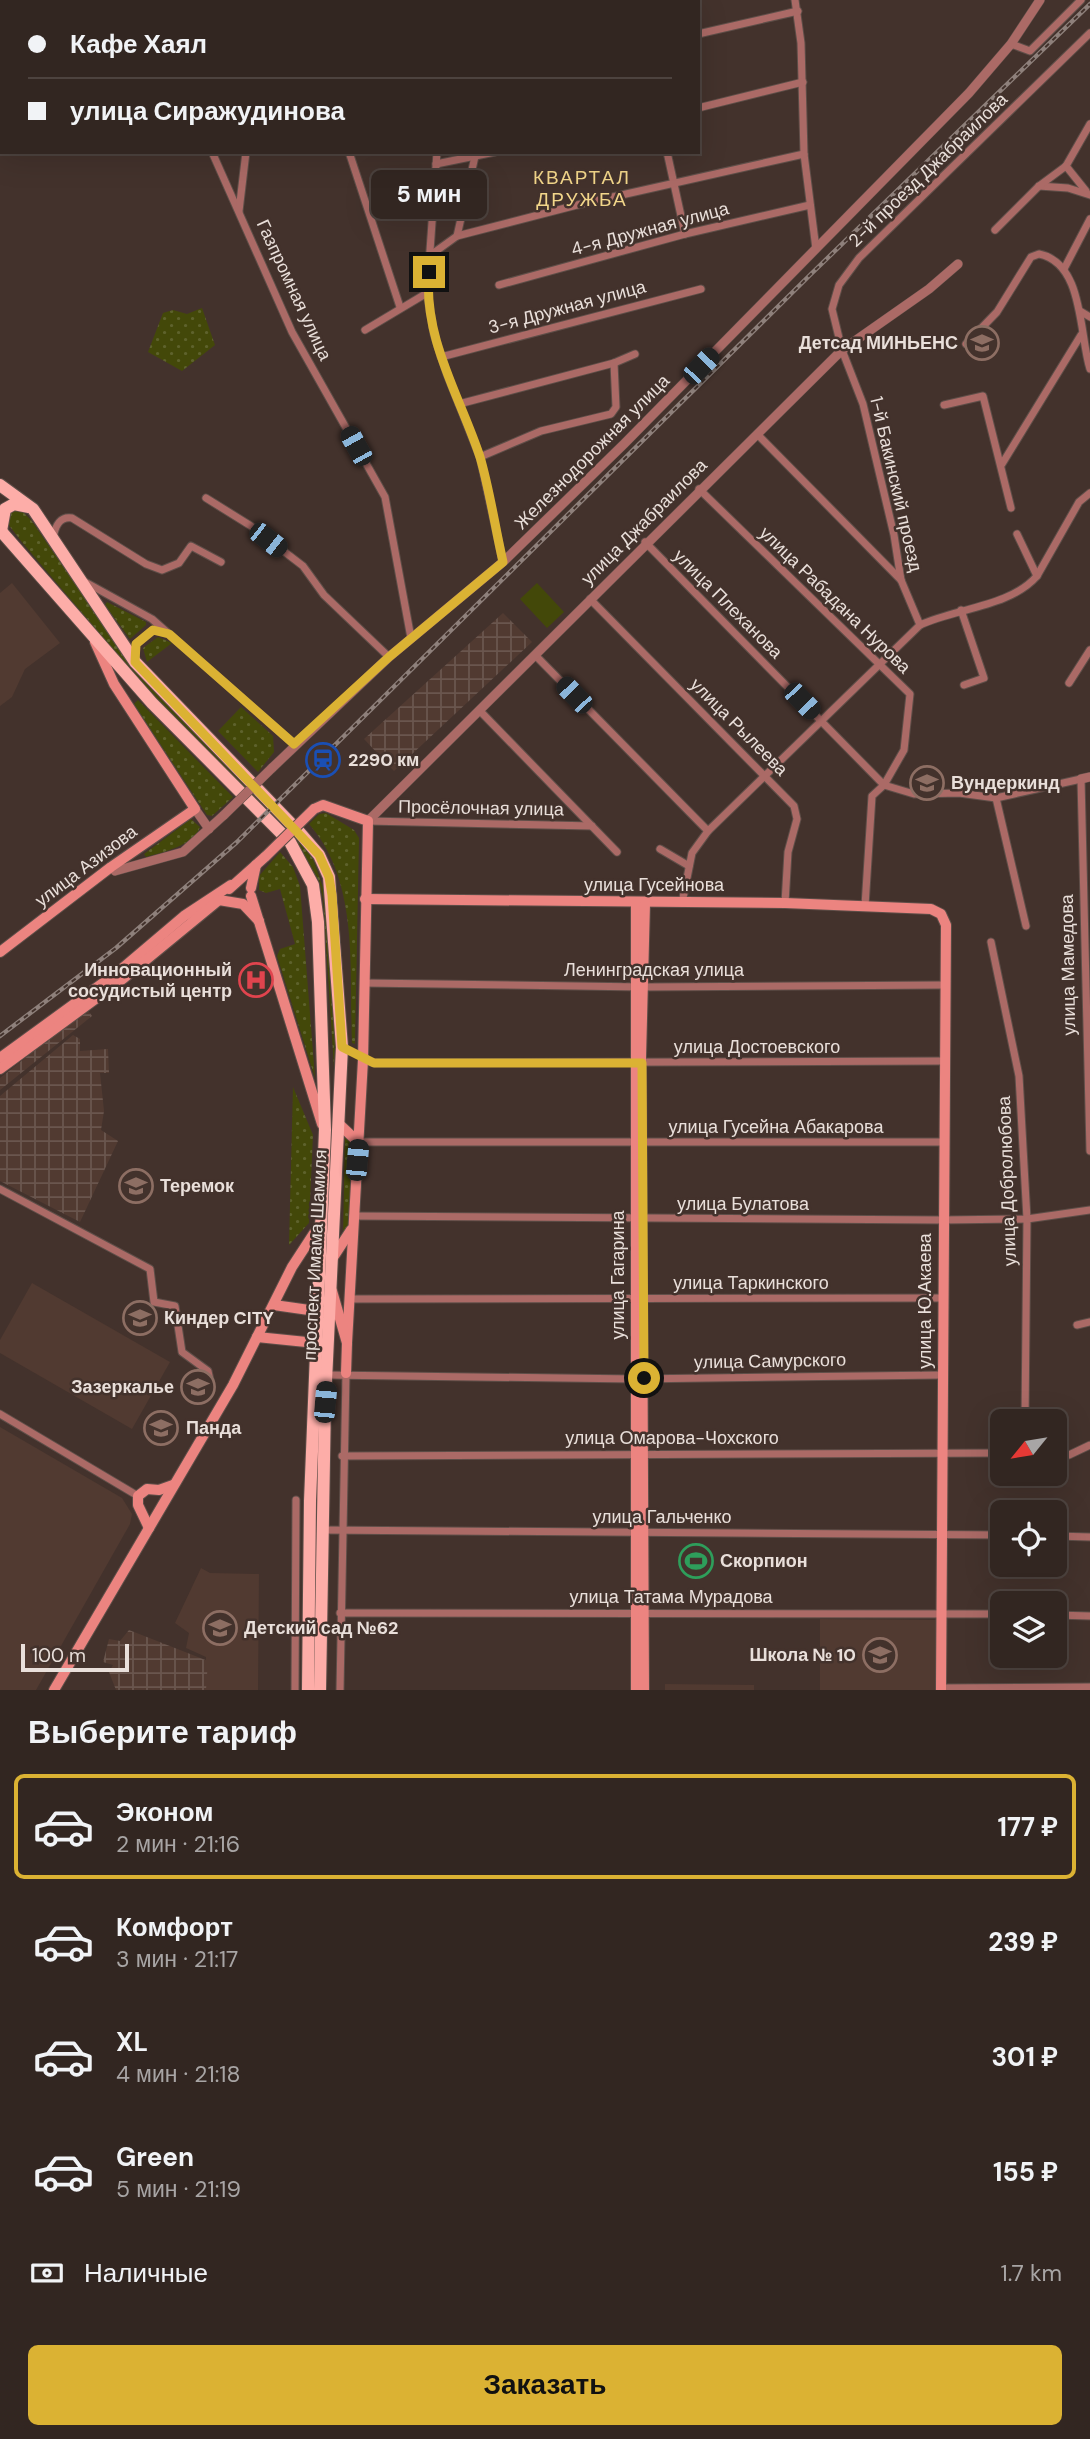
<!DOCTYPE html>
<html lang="ru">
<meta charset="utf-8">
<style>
:root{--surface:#322621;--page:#3a2e2a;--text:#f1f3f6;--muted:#a8a5a5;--line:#4d433f;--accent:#dbb233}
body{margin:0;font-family:"DM Sans",sans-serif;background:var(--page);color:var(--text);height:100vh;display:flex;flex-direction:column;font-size:26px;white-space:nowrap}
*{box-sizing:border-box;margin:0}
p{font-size:23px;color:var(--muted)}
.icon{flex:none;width:38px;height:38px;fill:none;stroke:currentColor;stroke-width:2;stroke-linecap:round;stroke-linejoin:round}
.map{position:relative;height:1690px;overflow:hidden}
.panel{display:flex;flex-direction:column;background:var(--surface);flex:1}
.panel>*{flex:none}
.guide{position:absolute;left:0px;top:0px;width:700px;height:154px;box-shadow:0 7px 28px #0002,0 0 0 2px var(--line);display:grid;align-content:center;height:154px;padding:0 28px;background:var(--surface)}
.needle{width:46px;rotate:240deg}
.fabs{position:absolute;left:990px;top:1409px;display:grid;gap:14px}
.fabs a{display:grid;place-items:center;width:77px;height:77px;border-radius:10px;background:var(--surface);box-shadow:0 7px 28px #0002,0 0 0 2px var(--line);font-size:35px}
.scale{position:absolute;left:21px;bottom:18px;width:108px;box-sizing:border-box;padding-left:7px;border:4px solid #e9dfda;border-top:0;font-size:19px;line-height:24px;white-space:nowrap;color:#e9dfda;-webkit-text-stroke:5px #43322c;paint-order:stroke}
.end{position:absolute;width:32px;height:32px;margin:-16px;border:9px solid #dbb233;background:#111;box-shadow:0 0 0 4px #111}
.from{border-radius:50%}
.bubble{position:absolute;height:49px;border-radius:10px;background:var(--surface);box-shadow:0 7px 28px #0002,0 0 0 2px var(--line);font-size:23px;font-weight:700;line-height:49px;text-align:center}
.car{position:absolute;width:21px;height:42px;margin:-21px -10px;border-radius:9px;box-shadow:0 0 5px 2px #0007;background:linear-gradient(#222 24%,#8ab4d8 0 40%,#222 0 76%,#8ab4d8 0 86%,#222 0)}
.guide b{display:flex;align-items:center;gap:24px;height:66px;font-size:26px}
.guide b+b{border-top:2px solid var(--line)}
.guide i{width:18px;height:18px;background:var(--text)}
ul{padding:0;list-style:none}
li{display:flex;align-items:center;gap:21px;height:105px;margin:0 14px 10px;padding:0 14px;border:4px solid transparent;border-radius:10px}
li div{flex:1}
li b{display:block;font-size:26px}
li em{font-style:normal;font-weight:700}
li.active{border-color:var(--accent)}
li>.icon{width:63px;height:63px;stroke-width:1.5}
h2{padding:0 28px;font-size:32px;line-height:84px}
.pay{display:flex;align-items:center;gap:18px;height:77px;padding:0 28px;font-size:26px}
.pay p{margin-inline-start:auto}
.action{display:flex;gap:14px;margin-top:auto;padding:14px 28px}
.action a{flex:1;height:80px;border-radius:10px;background:var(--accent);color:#111;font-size:28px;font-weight:700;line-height:80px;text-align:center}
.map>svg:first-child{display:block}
.built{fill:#513a31}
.industrial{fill:url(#industrial-grid)}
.green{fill:url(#green-dots)}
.pitch{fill:#434809}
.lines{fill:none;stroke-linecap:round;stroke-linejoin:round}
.minor-casing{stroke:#5e4e48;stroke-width:9}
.tertiary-casing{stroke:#5e4e48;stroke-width:10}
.secondary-casing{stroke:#5e4e48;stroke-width:12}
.primary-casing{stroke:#5e4e48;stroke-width:14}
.minor{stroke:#ab6a66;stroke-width:7}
.tertiary{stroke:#ab6a66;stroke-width:9}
.secondary{stroke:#ec8480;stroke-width:10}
.primary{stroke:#fdada8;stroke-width:12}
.rail-casing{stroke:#8e807b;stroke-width:4.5}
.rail{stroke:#43322c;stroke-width:2;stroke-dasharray:5;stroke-linecap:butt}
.tertiary-bridge-casing{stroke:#5e4e48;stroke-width:10;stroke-linecap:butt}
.secondary-bridge-casing{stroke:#5e4e48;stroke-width:12;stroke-linecap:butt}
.tertiary-bridge{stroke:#ab6a66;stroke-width:9}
.secondary-bridge{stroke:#ec8480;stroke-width:10}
.route{stroke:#dbb233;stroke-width:9}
.labels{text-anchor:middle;stroke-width:5;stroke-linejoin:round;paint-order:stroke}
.street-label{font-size:18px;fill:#e9dfda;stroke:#43322c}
.poi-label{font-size:18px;font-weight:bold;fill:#e9dfda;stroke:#43322c;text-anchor:start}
.neighbourhood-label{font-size:19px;letter-spacing:2px;fill:#f2d68a;stroke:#43322c}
</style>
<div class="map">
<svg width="1090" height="1690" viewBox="0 0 1090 1690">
<defs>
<pattern id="industrial-grid" width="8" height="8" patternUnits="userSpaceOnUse" patternTransform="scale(1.75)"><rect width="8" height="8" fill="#513a31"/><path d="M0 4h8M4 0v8" fill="none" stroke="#6a564e"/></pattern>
<pattern id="green-dots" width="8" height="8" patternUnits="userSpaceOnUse" patternTransform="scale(1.75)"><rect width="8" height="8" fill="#434809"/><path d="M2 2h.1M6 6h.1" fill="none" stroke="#5e622c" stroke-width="1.8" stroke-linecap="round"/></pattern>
</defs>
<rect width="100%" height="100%" fill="#43322c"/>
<g class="built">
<polygon points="12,583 60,643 25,669 12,697 0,706 0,593"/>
<polygon points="924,769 925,778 937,777 937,790 918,789 914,770"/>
<polygon points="32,1283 170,1362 132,1429 0,1353 0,1340"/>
<polygon points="0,1427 122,1498 132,1514 130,1524 36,1690 0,1690"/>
<polygon points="201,1568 210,1573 259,1574 258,1690 205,1690 206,1657 186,1648 189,1633 175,1623"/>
<polygon points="820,1619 940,1620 940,1690 820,1690"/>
<polygon points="665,1684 754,1685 754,1690 665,1690"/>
</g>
<g class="industrial">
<polygon points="503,613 532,642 394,771 364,739"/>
<polygon points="87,1009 92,1016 0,1090 0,1078"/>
<polygon points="73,1035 80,1039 80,1051 108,1049 109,1073 100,1073 104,1111 101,1130 118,1141 80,1222 0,1181 0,1096"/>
<polygon points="129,1630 208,1661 206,1690 116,1690 109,1672 113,1665 103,1662 109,1639 120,1641"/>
</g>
<g class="green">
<polygon points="202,308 215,345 182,371 148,352 163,313 173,310 187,314"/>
<polygon points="16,510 22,511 31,520 130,663 300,842 313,859 326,896 335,1043 334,1068 323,898 319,881 298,843 156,700 21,541 8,524 10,512"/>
<polygon points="107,602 146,622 146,625 130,639 105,605"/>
<polygon points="158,637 172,643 147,662 143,648"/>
<polygon points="138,700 233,797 212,816 207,815 134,704"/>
<polygon points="241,707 273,736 274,752 258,772 218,731"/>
<path d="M326,813l28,17 5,8 -4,206 -3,-1c-3,-73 8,-161 -43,-219l10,-10z"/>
<path d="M191,819l9,8c-7,19 -37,25 -54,30l-2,-3z"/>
<polygon points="280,852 293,867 300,886 315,1078 277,956 280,949 295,944 280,889 266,893 259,890 259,876"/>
<polygon points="293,1087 313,1135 309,1223 289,1245"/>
<polygon points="345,1134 352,1142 349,1229 343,1238"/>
</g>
<polygon class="pitch" points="537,583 564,612 547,628 520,599"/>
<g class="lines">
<g class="minor-casing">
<g id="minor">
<polyline points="141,0 142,2"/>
<polyline points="224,0 224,2"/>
<polyline points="276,0 276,2"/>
<polyline points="374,0 374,2"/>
<polyline points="450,0 450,2"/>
<polyline points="520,0 521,2"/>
<polyline points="634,0 635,2"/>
<polyline points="795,0 801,43 804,154 816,249"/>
<polyline points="539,2 547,0"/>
<polyline points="698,34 798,11"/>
<polyline points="1011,44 1030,51 1081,0"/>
<polyline points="698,108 803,82"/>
<polyline points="212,152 292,332 385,497 411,638"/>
<polyline points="349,152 400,307"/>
<polyline points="437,152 427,293 434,334 447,374 480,457 503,562"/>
<polyline points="667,152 685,234"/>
<polyline points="436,164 495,152"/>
<polyline points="1066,166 1090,124"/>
<polyline points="1066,166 1086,191"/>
<polyline points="1039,186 1068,188 1090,195"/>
<polyline points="239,211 246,152"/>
<polyline points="995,230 1039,186 1066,166"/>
<polyline points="457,236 577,205 804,154"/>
<polyline points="432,254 457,236 476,152"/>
<polyline points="1064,269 1090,219"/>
<polyline points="499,285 685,234 810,205"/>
<polyline points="1080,311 1090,317"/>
<polyline points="365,330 427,293"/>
<path d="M966,344l31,-32 34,-55 8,-3c45,9 40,80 51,115"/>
<polyline points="441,357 701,289"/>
<polyline points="459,404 614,363 635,354"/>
<polyline points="944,405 983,396 1011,508"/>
<polyline points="757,434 901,580"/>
<polyline points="480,457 541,431 611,414 616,407 614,363"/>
<polyline points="1002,464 1081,335"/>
<polyline points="699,489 910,694 904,750 884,785 872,796 865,906"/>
<polyline points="206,498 251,526 303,566 324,595 389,657"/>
<polyline points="1017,534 1037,576"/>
<path d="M53,538c2,-11 6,-22 19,-20l74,46 16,6 17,-7 12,-17 30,16"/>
<polyline points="645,542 884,785 914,794 959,793 996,798 1081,779"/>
<polyline points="85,582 152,619 294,744"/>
<polyline points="590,599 794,806 797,819 788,852 785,903"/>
<polyline points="961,610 984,678 964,685"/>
<polyline points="920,625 901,580 894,535 863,404 842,350 832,309 839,285 859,258 1090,33"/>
<polyline points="536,656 708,831"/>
<polyline points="135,659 136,644 153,630 167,633"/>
<polyline points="1069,683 1090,650"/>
<polyline points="481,712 617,852"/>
<polyline points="1081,779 1090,1151"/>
<polyline points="996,798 1026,926"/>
<polyline points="368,821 592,826"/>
<polyline points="660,849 689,866"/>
<path d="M682,903l10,-50 16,-22 212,-206c36,-17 90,-18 117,-49l42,-74 11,-9"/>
<polyline points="991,942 1019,1076 1027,1219 1025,1421"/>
<polyline points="364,983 643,987 943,985"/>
<polyline points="363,1060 374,1063 943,1061"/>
<polyline points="358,1142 943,1142"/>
<polyline points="0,1189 150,1269 154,1302 175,1306 182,1352 208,1371 210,1380"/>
<polyline points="353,1216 942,1220 1027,1219 1090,1210"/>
<polyline points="349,1299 942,1298"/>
<polyline points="1077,1325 1090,1322"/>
<polyline points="327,1375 635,1379 942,1375"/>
<polyline points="0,1414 138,1496"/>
<polyline points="1055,1454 1069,1455 1090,1445"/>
<polyline points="342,1456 1003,1453"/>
<polyline points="322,1530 1003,1535"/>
<polyline points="1055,1536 1090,1537"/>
<polyline points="340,1613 1003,1614"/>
<polyline points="1055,1615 1090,1616"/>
<polyline points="941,1688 1090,1687"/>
<polyline points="295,1690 296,1500"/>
<polyline points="340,1690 346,1373"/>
</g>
</g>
<g class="tertiary-casing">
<g id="tertiary">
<polyline points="272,768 389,657 503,562 624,444 969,93 1011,44 1040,0"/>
<polyline points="1081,779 1090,777"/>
<polyline points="195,809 209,829"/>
<polyline points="368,821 842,350 929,289 958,264"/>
<polyline points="115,871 183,852 224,815"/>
</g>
</g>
<g class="secondary-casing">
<g id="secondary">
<polyline points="314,809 323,805 368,821 363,1060 347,1343"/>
<polyline points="251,888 256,865"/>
<polyline points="229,889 266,856"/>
<polyline points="251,896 322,1124"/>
<polyline points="365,899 785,903 931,909 941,914 946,925 941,1690"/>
<polyline points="0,952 111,867 195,809 114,684 95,642"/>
<polyline points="0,1058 118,972 184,916 231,885"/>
<polyline points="0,1069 124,978 219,900 243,904 259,921"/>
<polyline points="339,1124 358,1142"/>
<polyline points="334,1256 351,1230"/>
<polyline points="332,1291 347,1343 346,1373"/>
<polyline points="274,1305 323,1312"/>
<polyline points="257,1337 316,1343"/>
<polyline points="149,1528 138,1505 138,1496 147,1489 159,1490 173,1485"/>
<polyline points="54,1690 233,1385 292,1267 320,1224"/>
<polyline points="636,1690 636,903"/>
<polyline points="644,1690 641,1057 645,903"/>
</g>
</g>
<g class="primary-casing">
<g id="primary">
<polyline points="0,485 33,509 135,662 300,833 319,855 329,877 342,1047 325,1402 320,1690"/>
<polyline points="0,530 152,703 290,842 313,885 318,922 325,1130 310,1501 308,1690"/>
<polyline points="1,531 5,509 14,504 29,507"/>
</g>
</g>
<use href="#minor" class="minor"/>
<use href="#tertiary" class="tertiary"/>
<use href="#secondary" class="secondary"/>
<use href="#primary" class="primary"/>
<g class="rail-casing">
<polyline id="rail" points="0,1036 116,948 237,842 810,275 1090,4"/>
</g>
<use href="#rail" class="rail"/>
<g class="tertiary-bridge-casing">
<polyline id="tertiary-bridge" points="224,815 272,768"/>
</g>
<g class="secondary-bridge-casing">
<polyline id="secondary-bridge" points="266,856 314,809"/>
</g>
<use href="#tertiary-bridge" class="tertiary-bridge"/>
<use href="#secondary-bridge" class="secondary-bridge"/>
</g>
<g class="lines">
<path class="route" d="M429,272c-6,67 31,124 51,185 10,34 15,70 23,105l-114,95 -95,87 -125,-110 -16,-4 -17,14 -1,18 184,193 10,22 3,18 10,152 32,16h268l2,315"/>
</g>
<defs>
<g id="school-ring" transform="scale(1.75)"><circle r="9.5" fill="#43322c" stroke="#8d6e63" stroke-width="1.5"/><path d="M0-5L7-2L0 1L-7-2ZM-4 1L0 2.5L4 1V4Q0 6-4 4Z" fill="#8d6e63"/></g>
<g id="station-ring" transform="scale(1.75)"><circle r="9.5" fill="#43322c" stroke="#1a4fb4" stroke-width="1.5"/><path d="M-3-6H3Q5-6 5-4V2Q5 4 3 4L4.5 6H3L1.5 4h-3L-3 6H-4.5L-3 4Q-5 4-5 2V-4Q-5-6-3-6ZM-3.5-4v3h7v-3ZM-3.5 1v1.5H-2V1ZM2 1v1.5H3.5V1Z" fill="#1a4fb4"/></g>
<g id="hospital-ring" transform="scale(1.75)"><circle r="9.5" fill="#43322c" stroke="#e0444e" stroke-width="1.5"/><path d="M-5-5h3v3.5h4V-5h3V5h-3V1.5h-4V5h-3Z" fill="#e0444e"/></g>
<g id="stadium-ring" transform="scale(1.75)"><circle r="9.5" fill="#43322c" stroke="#2e9e5b" stroke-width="1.5"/><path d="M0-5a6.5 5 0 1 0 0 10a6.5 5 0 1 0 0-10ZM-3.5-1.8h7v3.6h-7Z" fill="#2e9e5b"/></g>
</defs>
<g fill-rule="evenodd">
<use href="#school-ring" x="982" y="343"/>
<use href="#station-ring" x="323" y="760"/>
<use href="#school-ring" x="927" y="783"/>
<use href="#hospital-ring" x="256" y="980"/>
<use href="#school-ring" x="136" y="1186"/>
<use href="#school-ring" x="140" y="1318"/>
<use href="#school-ring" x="198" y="1387"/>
<use href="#school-ring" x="161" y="1428"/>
<use href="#stadium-ring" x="696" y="1561"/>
<use href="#school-ring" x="220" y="1628"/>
<use href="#school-ring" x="880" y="1655"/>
</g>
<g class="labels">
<g class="street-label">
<text transform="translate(928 170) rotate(-44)" y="6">2-й проезд Джабраилова</text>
<text transform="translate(650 229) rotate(-15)" y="6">4-я Дружная улица</text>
<text transform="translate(294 290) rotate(65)" y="6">Газпромная улица</text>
<text transform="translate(567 307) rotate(-15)" y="6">3-я Дружная улица</text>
<text transform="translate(592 452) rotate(-45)" y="6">Железнодорожная улица</text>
<text transform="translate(896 484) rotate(77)" y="6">1-й Бакинский проезд</text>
<text transform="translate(644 522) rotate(-45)" y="6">улица Джабраилова</text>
<text transform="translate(835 600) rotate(44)" y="6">улица Рабадана Нурова</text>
<text transform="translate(728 604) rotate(45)" y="6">улица Плеханова</text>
<text transform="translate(739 727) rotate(45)" y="6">улица Рылеева</text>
<text transform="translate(481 808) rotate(1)" y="6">Просёлочная улица</text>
<text transform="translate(86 866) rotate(-37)" y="6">улица Азизова</text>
<text x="654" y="891">улица Гусейнова</text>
<text transform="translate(1068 965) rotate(-91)" y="6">улица Мамедова</text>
<text x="654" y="976">Ленинградская улица</text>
<text x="757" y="1053">улица Достоевского</text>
<text x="776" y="1133">улица Гусейна Абакарова</text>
<text transform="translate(1007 1181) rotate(-92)" y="6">улица Добролюбова</text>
<text x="743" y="1210">улица Булатова</text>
<text transform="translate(315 1255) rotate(-87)" y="6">проспект Имама Шамиля</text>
<text transform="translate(618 1275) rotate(-90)" y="6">улица Гагарина</text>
<text x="751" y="1289">улица Таркинского</text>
<text transform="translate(925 1301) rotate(-90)" y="6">улица Ю.Акаева</text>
<text transform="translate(770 1361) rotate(-1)" y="6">улица Самурского</text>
<text x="672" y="1444">улица Омарова-Чохского</text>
<text x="662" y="1523">улица Гальченко</text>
<text x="671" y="1603">улица Татама Мурадова</text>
</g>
<g class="poi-label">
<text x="958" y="349" text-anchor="end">Детсад МИНЬЕНС</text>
<text x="348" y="766">2290 км</text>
<text x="951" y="789">Вундеркинд</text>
<text x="232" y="976" text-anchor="end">Инновационный<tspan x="232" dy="21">сосудистый центр</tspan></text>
<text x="160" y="1192">Теремок</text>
<text x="164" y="1324">Киндер CITY</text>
<text x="174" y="1393" text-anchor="end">Зазеркалье</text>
<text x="186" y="1434">Панда</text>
<text x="720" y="1567">Скорпион</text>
<text x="244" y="1634">Детский сад №62</text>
<text x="856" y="1661" text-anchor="end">Школа № 10</text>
</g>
<g class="neighbourhood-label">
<text x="582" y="184">КВАРТАЛ<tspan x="582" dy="22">ДРУЖБА</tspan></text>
</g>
</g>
</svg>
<div class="fabs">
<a><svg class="needle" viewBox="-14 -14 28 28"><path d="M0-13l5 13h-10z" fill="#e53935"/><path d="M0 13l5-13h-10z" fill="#a8a5a5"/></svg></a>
<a><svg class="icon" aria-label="locate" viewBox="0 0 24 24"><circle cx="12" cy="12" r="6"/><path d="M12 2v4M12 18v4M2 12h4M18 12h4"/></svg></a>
<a><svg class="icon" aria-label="layers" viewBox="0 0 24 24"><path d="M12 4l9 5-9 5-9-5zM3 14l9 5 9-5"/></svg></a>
</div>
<div class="scale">100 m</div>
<i class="end from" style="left:644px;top:1378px"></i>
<i class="end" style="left:429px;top:272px"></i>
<div class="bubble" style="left:371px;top:170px;width:116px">5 мин</div>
<i class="car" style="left:701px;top:366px;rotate:44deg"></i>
<i class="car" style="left:356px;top:446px;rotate:331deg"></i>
<i class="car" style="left:268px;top:540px;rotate:128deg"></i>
<i class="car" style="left:574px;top:695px;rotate:316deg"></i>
<i class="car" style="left:802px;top:701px;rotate:136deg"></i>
<i class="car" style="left:357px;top:1160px;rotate:5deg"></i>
<i class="car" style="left:325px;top:1402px;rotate:5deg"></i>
<div class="guide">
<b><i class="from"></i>Кафе Хаял</b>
<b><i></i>улица Сиражудинова</b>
</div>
</div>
<section class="panel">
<h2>Выберите тариф</h2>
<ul>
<li class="active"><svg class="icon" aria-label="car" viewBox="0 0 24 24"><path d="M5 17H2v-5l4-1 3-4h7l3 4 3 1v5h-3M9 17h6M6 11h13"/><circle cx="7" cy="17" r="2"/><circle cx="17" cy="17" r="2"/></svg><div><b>Эконом</b><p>2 мин · 21:16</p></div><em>177 ₽</em></li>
<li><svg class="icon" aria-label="car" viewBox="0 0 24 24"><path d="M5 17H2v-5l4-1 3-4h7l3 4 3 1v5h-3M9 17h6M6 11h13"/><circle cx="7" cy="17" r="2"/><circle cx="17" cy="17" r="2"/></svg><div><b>Комфорт</b><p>3 мин · 21:17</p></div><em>239 ₽</em></li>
<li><svg class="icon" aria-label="car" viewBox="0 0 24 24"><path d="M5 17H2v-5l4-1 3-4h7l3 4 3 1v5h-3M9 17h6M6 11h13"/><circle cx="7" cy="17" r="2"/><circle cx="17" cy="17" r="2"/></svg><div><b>XL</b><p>4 мин · 21:18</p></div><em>301 ₽</em></li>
<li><svg class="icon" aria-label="car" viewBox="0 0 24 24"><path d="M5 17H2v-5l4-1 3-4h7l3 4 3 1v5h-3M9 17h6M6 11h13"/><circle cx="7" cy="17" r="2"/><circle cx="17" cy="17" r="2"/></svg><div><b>Green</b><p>5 мин · 21:19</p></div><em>155 ₽</em></li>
</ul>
<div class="pay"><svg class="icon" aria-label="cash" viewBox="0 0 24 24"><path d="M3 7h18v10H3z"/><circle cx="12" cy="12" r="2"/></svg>Наличные<p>1.7 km</p></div>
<div class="action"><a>Заказать</a></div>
</section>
